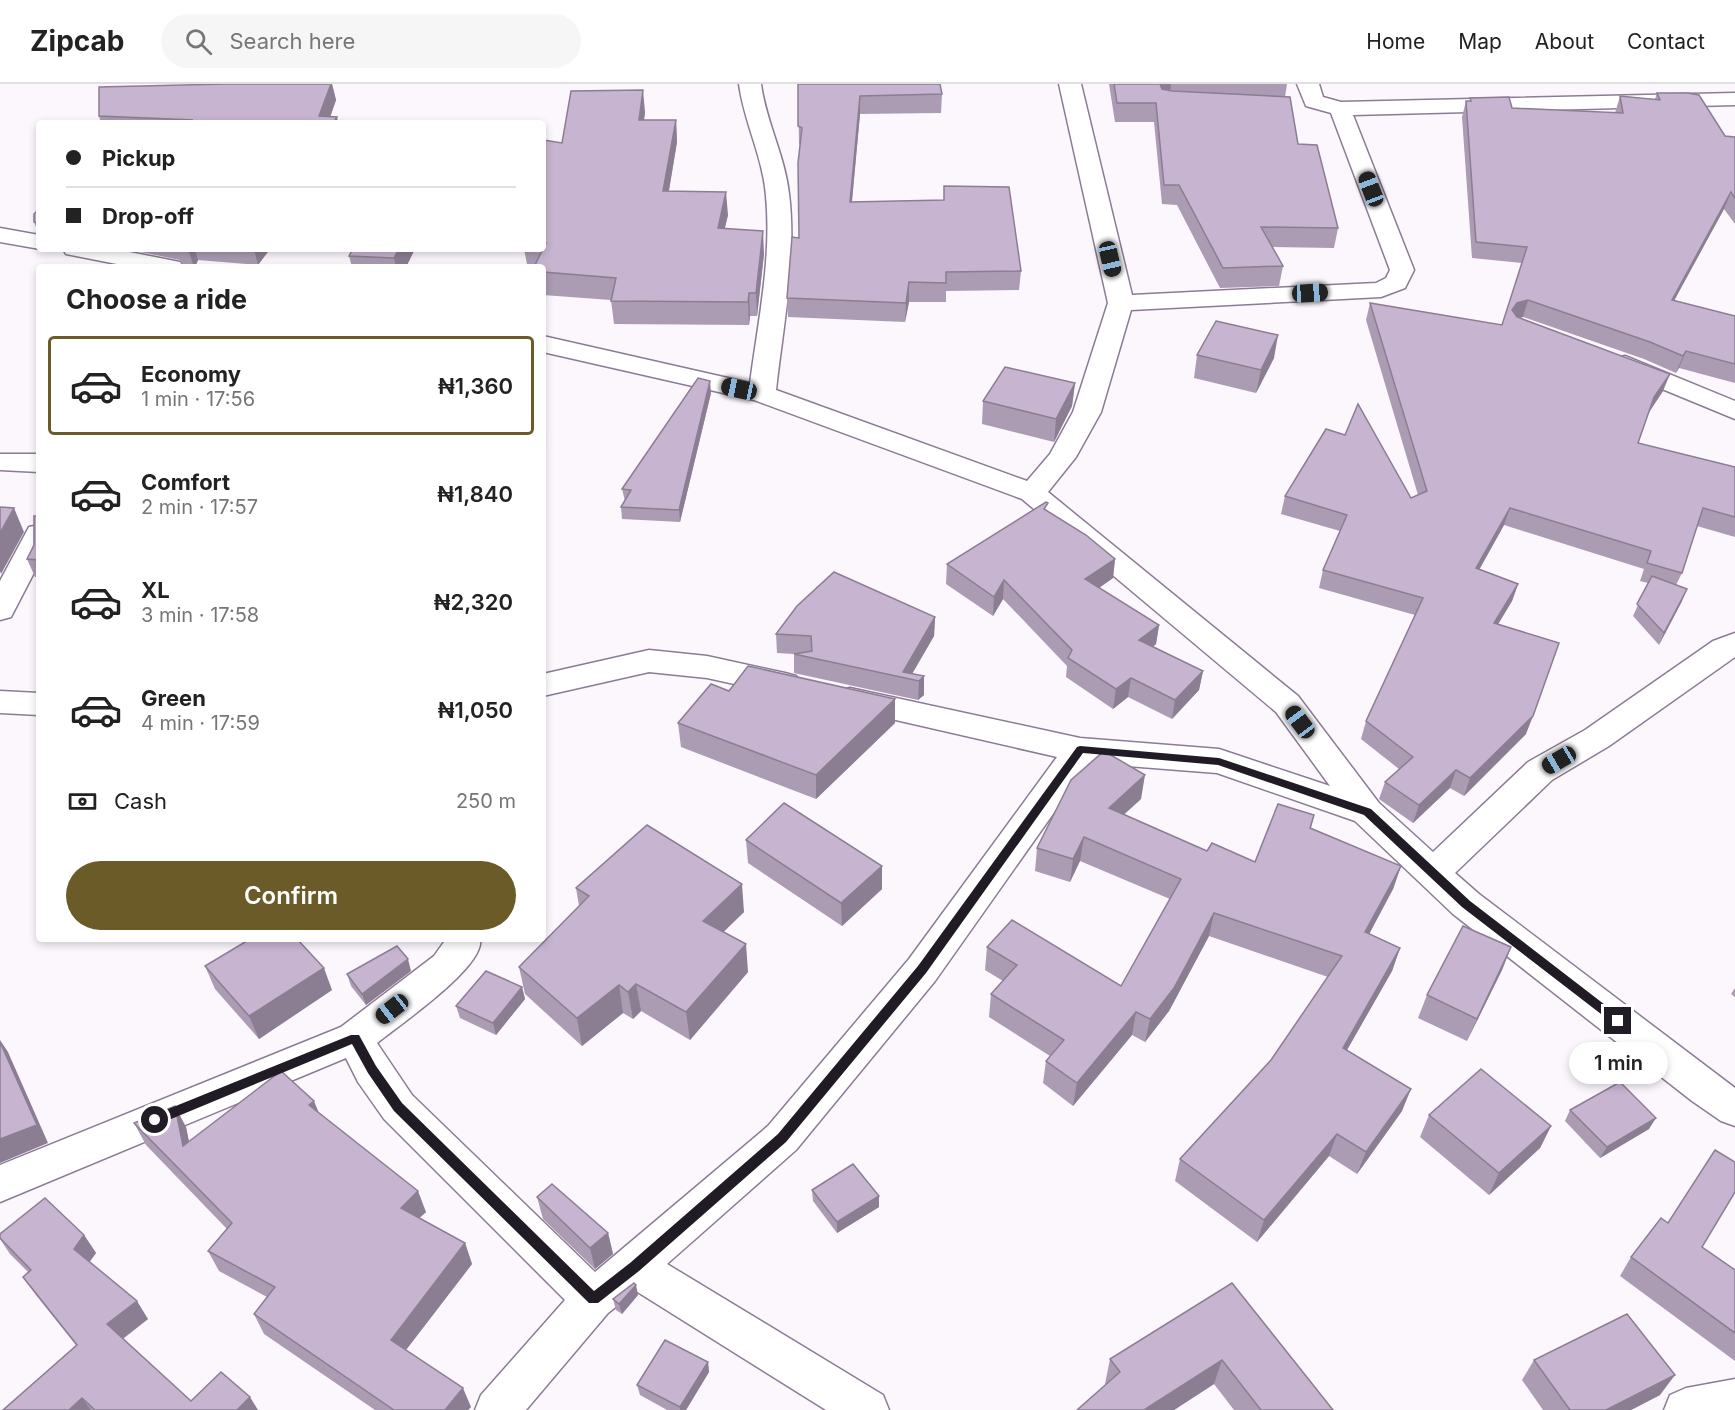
<!DOCTYPE html>
<meta charset="utf-8">
<style>
:root{--surface:#fff;--page:#f6f6f6;--text:#222;--muted:#767676;--line:#e0e0e0;--accent:#6b5b29}
body{margin:0;font-family:Inter,sans-serif;background:var(--page);color:var(--text);height:100vh;display:flex;flex-direction:column;font-size:22px;white-space:nowrap}
*{box-sizing:border-box;margin:0}
p{font-size:20px;color:var(--muted)}
.icon{flex:none;width:33px;height:33px;fill:none;stroke:currentColor;stroke-width:2;stroke-linecap:round;stroke-linejoin:round}
.map{position:relative;flex:1;overflow:hidden}
.sheet{position:absolute;left:36px;top:180px;width:510px;height:678px;display:flex;flex-direction:column;background:var(--surface);border-radius:6px;box-shadow:0 3px 9px #0003}
.sheet>*{flex:none}
.top-card{position:absolute;left:36px;top:36px;width:510px;height:132px;border-radius:6px;box-shadow:0 3px 9px #0003;display:grid;align-content:center;height:132px;padding:0 30px;background:var(--surface)}
.end{position:absolute;width:27px;height:27px;margin:-14px;border:8px solid #211b25;background:#fff;box-shadow:0 0 0 3px #fff}
.from{border-radius:50%}
.bubble{position:absolute;height:42px;border-radius:21px;background:var(--surface);box-shadow:0 3px 9px #0003;font-size:20px;font-weight:600;line-height:42px;text-align:center}
.car{position:absolute;width:18px;height:36px;margin:-18px -9px;border-radius:8px;box-shadow:0 0 4px 2px #0007;background:linear-gradient(#222 24%,#8ab4d8 0 40%,#222 0 76%,#8ab4d8 0 86%,#222 0)}
.top-card b{display:flex;align-items:center;gap:21px;height:57px;font-size:22px}
.top-card b+b{border-top:2px solid var(--line)}
.top-card i{width:15px;height:15px;background:var(--text)}
ul{padding:0;list-style:none}
li{display:flex;align-items:center;gap:18px;height:99px;margin:0 12px 9px;padding:0 18px;border:3px solid transparent;border-radius:6px}
li div{flex:1}
li b{display:block;font-size:22px}
li em{font-style:normal;font-weight:600}
li.selected{border-color:var(--accent)}
li>.icon{width:54px;height:54px;stroke-width:1.5}
h2{padding:0 30px;font-size:27px;line-height:72px}
.pay{display:flex;align-items:center;gap:15px;height:66px;padding:0 30px;font-size:22px}
.pay p{margin-inline-start:auto}
.action{display:flex;gap:12px;margin-top:auto;padding:12px 30px}
.action a{flex:1;height:69px;border-radius:36px;background:var(--accent);color:#fff;font-size:24px;font-weight:600;line-height:69px;text-align:center}
header{display:flex;align-items:center;gap:36px;box-sizing:border-box;height:84px;padding:0 30px;background:var(--surface);border-bottom:2px solid var(--line)}
header strong{font-size:28px}
nav{display:flex;gap:33px;margin-inline-start:auto;font-size:21px}
.search{width:420px;height:54px;background:var(--page);display:flex;align-items:center;gap:15px;box-sizing:border-box;padding:0 21px;border-radius:33px;color:var(--muted);font-size:22px}
.map>svg:first-child{display:block}
.lines{fill:none;stroke-linecap:round;stroke-linejoin:round}
.minor-casing{stroke:#8c7b95;stroke-width:3}
.minor{fill:#fff;fill-rule:evenodd}
.wall{fill:#ab9bb3}
.shaded-wall{fill:#8b7e92}
.building{fill:#c7b4d0;stroke:#8b7e92;stroke-width:1.5}
.route{fill:#211b25}
</style>
<header>
<strong>Zipcab</strong>
<div class="search"><svg class="icon" aria-label="search" viewBox="0 0 24 24"><circle cx="10" cy="10" r="6"/><path d="M15 15l6 6"/></svg>Search here</div>
<nav><a>Home</a><a>Map</a><a>About</a><a>Contact</a></nav>
</header>
<div class="map">
<svg width="1735" height="1326" viewBox="0 0 1735 1326">
<rect width="100%" height="100%" fill="#fbf7fd"/>
<g class="lines">
<g class="minor-casing">
<g id="minor">
<path d="M739,0h22c5,38 24,72 28,110 8,65 -6,132 -13,196l251,91 23,-27 23,-42 35,-109 -49,-219h22l51,211 244,-12 10,-5 4,-8 -59,-157 -25,-7 -9,-22h22l4,13 18,5 394,-9v12l-382,10 61,155 -9,18 -24,9 -250,13 -30,102 -25,45 -28,35 250,204 81,107 54,49 95,-90 57,-32 128,-89 22,-8v24l-126,89 -57,34 -97,93 24,21 256,194v38l-14,-5 -29,-20 -239,-187 -98,-93 -138,-48 -128,-10 -154,218 -139,169 -129,114 216,131 6,15h-63l-190,-119 -28,22 -82,97h-51l6,-15 84,-95 -181,-181 -26,-37 -12,-24 -346,144v-37l341,-138 93,-71 10,-14v-3h36c6,27 -82,87 -103,104l35,52 183,177 173,-146 141,-167 148,-202 -218,-50 -5,-8 5,-8 11,-3 230,50 139,11 111,37 -54,-74 -254,-213 -268,-99 -211,-48v-16l207,47c8,-61 22,-125 16,-187 -3,-39 -22,-74 -27,-112z"/>
<polygon points="0,144 39,151 40,165 0,158"/>
<polygon points="63,165 114,165 180,178 183,183 132,183 66,170"/>
<polygon points="1625,272 1735,317 1735,335 1616,286 1612,280 1616,274"/>
<polygon points="0,370 39,370 39,388 0,386"/>
<polygon points="39,441 39,479 11,533 0,536 0,497 29,443"/>
<polygon points="649,566 707,572 785,589 796,592 801,600 796,608 785,611 707,594 649,588 543,612 543,590"/>
<polygon points="0,607 39,609 39,631 0,629"/>
<polygon points="1735,1295 1735,1326 1664,1326 1670,1311 1686,1304"/>
</g>
</g>
<use href="#minor" class="minor"/>
</g>
<g class="wall">
<polygon points="226,0 332,0 336,16 330,33 337,33 338,39 101,39 99,32"/>
<polygon points="798,0 942,10 941,29 860,30 852,118 1021,187 1019,206 946,207 946,218 909,218 905,238 788,233 787,214 799,154 800,61 799,60"/>
<polygon points="1109,0 1287,0 1285,13 1298,60 1338,144 1334,164 1272,163 1283,182 1279,202 1220,204 1177,121 1162,120 1154,38 1115,38"/>
<polygon points="1657,9 1725,52 1735,53 1735,140 1724,125 1674,217 1735,232 1735,299 1679,284 1676,289 1644,275 1523,233 1520,234 1663,307 1648,330 1638,359 1735,383 1735,453 1697,442 1682,489 1676,501 1682,517 1659,561 1633,532 1648,499 1640,497 1644,485 1504,441 1479,486 1518,500 1512,517 1498,540 1526,650 1464,712 1450,704 1413,739 1379,715 1385,698 1399,685 1361,655 1366,637 1415,531 1319,504 1323,486 1340,447 1281,430 1285,412 1411,414 1418,411 1366,236 1370,219 1502,241 1522,179 1472,174 1462,33 1466,17 1470,17 1470,14 1512,24 1615,29 1620,12 1655,15"/>
<polygon points="645,28 644,36 676,36 677,58 669,107 728,131 725,144 764,170 757,232 750,232 749,241 614,240 611,216 543,211 543,183 527,180 524,165 543,165 543,56 562,59"/>
<polygon points="39,125 39,150 34,138"/>
<polygon points="126,165 270,165 258,181 198,176 195,183 184,183 180,176"/>
<polygon points="353,165 415,165 406,183 352,183 349,172"/>
<polygon points="1197,271 1274,274 1256,309 1194,294"/>
<polygon points="1075,299 1072,322 1054,358 982,340 983,317"/>
<polygon points="711,309 680,438 622,435 621,423 625,417 622,405"/>
<polygon points="1047,427 1115,475 1113,494 1099,504 1159,541 1156,560 1153,563 1203,587 1199,606 1172,635 1128,613 1113,625 1066,593 1067,582 1003,515 993,532 946,500 947,480"/>
<polygon points="39,432 39,493 35,493 27,475 34,461"/>
<polygon points="935,533 934,552 912,590 924,592 924,611 918,616 794,589 794,570 777,569 776,550"/>
<polygon points="895,615 895,639 816,715 681,663 678,639"/>
<polygon points="1141,715 1124,730 1207,767 1255,778 1314,731 1311,744 1401,782 1393,805 1369,850 1400,864 1392,887 1347,966 1402,1027 1357,1090 1329,1072 1257,1158 1175,1097 1180,1075 1271,976 1328,893 1209,852 1169,927 1145,958 1132,951 1073,1022 1043,999 1046,977 1050,972 989,933 991,910 1003,897 985,886 987,863 1121,902 1170,815 1080,777 1070,798 1035,787 1037,764"/>
<polygon points="746,756 882,782 882,805 842,842 748,779"/>
<polygon points="576,804 744,828 723,848 748,888 690,956 641,927 633,935 623,929 582,962 525,910 519,883 579,822"/>
<polygon points="1511,863 1502,886 1467,957 1418,934 1427,911"/>
<polygon points="205,882 332,906 259,955 215,905"/>
<polygon points="411,887 366,921 351,902 347,890"/>
<polygon points="522,903 525,915 496,951 460,934 456,922"/>
<polygon points="1735,904 1735,913 1731,910"/>
<polygon points="1570,1026 1649,1045 1600,1074 1565,1037"/>
<polygon points="319,1029 426,1128 419,1134 465,1159 472,1180 406,1266 471,1323 468,1326 375,1326 264,1250 254,1230 267,1213 219,1187 208,1167 227,1145 146,1061 134,1039 186,1043 189,1058"/>
<polygon points="1429,1031 1551,1042 1540,1064 1489,1111 1420,1053"/>
<polygon points="812,1106 879,1112 879,1123 837,1149 813,1117"/>
<polygon points="537,1113 608,1149 613,1170 595,1185 543,1135"/>
<polygon points="0,1150 84,1151 96,1169 89,1178 148,1235 123,1255 191,1317 258,1326 3,1326 76,1261 36,1211 23,1193 28,1188 10,1170 0,1155"/>
<polygon points="1702,1163 1735,1186 1735,1277 1620,1192 1631,1173"/>
<polygon points="1232,1199 1333,1326 1234,1326 1214,1300 1174,1326 1077,1326 1106,1301 1105,1300 1110,1275"/>
<polygon points="638,1211 622,1230 616,1226 613,1215"/>
<polygon points="1534,1276 1660,1311 1631,1326 1543,1326 1522,1296"/>
<polygon points="708,1278 709,1288 686,1326 667,1326 640,1311 637,1301"/>
</g>
<g class="shaded-wall">
<polygon points="331,0 332,0 336,16 328,39 319,32"/>
<polygon points="1159,0 1171,0 1170,10 1162,11"/>
<polygon points="643,6 645,28 641,58 639,36"/>
<polygon points="860,12 860,30 850,137 850,118"/>
<polygon points="337,33 338,39 333,39"/>
<polygon points="676,36 677,58 665,129 663,107"/>
<polygon points="726,108 728,131 719,167 718,144"/>
<polygon points="1731,108 1724,125 1665,233 1672,216"/>
<polygon points="763,147 764,170 757,232 756,209"/>
<polygon points="188,165 195,165 198,176 195,183 194,183"/>
<polygon points="254,165 270,165 258,181"/>
<polygon points="399,165 415,165 406,183 396,183 394,174"/>
<polygon points="909,198 909,218 905,238 906,219"/>
<polygon points="749,209 750,232 749,241 748,218"/>
<polygon points="1528,216 1523,233 1512,236 1512,226 1517,219"/>
<polygon points="1278,251 1274,274 1256,309 1261,286"/>
<polygon points="1686,267 1679,284 1676,289 1683,272"/>
<polygon points="543,281 545,296 543,298"/>
<polygon points="1670,290 1663,307 1647,331 1654,313"/>
<polygon points="710,297 711,309 680,438 679,426"/>
<polygon points="1075,299 1072,322 1054,358 1056,335"/>
<polygon points="14,424 24,448 1,490 0,487 0,449"/>
<polygon points="1510,424 1504,441 1470,502 1476,484"/>
<polygon points="1115,475 1113,494 1083,515 1085,495"/>
<polygon points="1004,496 1003,515 993,532 994,513"/>
<polygon points="1518,500 1512,517 1488,557 1494,539"/>
<polygon points="1687,505 1682,517 1659,561 1664,549"/>
<polygon points="935,533 934,552 909,595 903,588"/>
<polygon points="1159,541 1156,560 1136,575 1139,556"/>
<polygon points="1203,587 1199,606 1172,635 1175,616"/>
<polygon points="924,592 924,611 918,616 919,597"/>
<polygon points="1131,594 1128,613 1113,625 1116,605"/>
<polygon points="895,615 895,639 816,715 816,691"/>
<polygon points="1533,632 1526,650 1464,712 1470,694"/>
<polygon points="1456,686 1450,704 1413,739 1419,721"/>
<polygon points="1145,691 1141,715 1106,747 1109,724"/>
<polygon points="1084,753 1080,777 1070,798 1073,775"/>
<polygon points="882,782 882,805 842,842 841,819"/>
<polygon points="1401,782 1393,805 1358,871 1365,848"/>
<polygon points="742,800 744,828 706,865 703,837"/>
<polygon points="1214,829 1209,852 1169,927 1145,958 1150,935"/>
<polygon points="746,860 748,888 690,956 686,928"/>
<polygon points="1511,863 1502,886 1467,957 1477,935"/>
<polygon points="1400,864 1392,887 1335,987 1343,964"/>
<polygon points="408,875 411,887 366,921 362,910"/>
<polygon points="324,884 332,906 259,955 249,932"/>
<polygon points="636,900 641,927 633,935 628,908"/>
<polygon points="619,901 623,929 582,962 577,934"/>
<polygon points="522,903 525,915 496,951 493,939"/>
<polygon points="1136,928 1132,951 1073,1022 1077,999"/>
<polygon points="0,956 8,968 48,1059 0,1079"/>
<polygon points="1411,1005 1402,1027 1357,1090 1366,1068"/>
<polygon points="314,1017 323,1039 309,1021"/>
<polygon points="175,1022 186,1043 194,1083 183,1062"/>
<polygon points="1656,1034 1649,1045 1600,1074 1607,1063"/>
<polygon points="1551,1042 1540,1064 1489,1111 1499,1089"/>
<polygon points="1337,1050 1329,1072 1257,1158 1264,1136"/>
<polygon points="418,1107 426,1128 408,1145 401,1124"/>
<polygon points="879,1112 879,1123 837,1149 837,1138"/>
<polygon points="608,1149 613,1170 595,1185 590,1164"/>
<polygon points="84,1151 96,1169 86,1183 74,1165"/>
<polygon points="465,1159 472,1180 399,1275 391,1256"/>
<polygon points="636,1201 638,1211 622,1230 619,1220"/>
<polygon points="137,1217 148,1235 118,1258 107,1240"/>
<polygon points="1222,1276 1214,1300 1174,1326 1144,1326"/>
<polygon points="708,1278 709,1288 686,1326 680,1326 680,1323"/>
<polygon points="1675,1291 1660,1311 1631,1326 1606,1326"/>
<polygon points="463,1304 471,1323 468,1326 445,1326"/>
<polygon points="250,1313 258,1326 237,1326"/>
<polygon points="82,1314 91,1326 69,1326"/>
</g>
<g class="building">
<polygon points="226,0 331,0 319,32 337,33 333,39 190,39 192,36 99,32 99,3"/>
<polygon points="798,0 940,0 942,10 860,12 850,118 944,116 944,102 1009,103 1021,187 946,188 946,199 909,198 906,219 787,214 792,153 799,154 798,79 802,44 798,42"/>
<polygon points="1114,0 1160,0 1162,5 1172,7 1290,13 1298,60 1317,61 1338,144 1261,143 1283,182 1223,184 1179,101 1164,101 1156,19 1117,19"/>
<polygon points="643,6 639,36 676,36 663,107 726,108 718,144 763,147 756,209 749,209 748,218 611,217 616,194 543,188 543,183 534,183 546,159 543,159 543,56 562,59 571,7"/>
<polygon points="1657,9 1688,9 1699,11 1725,52 1735,53 1735,114 1731,108 1672,216 1735,232 1735,280 1686,267 1683,272 1650,258 1528,216 1517,219 1512,226 1517,233 1670,290 1654,313 1638,359 1735,383 1735,433 1703,424 1682,489 1647,479 1651,467 1510,424 1476,484 1518,500 1494,539 1559,559 1533,632 1470,694 1456,686 1419,721 1385,698 1413,673 1366,637 1423,514 1323,486 1347,431 1285,412 1326,345 1345,351 1358,320 1411,414 1427,407 1370,219 1502,241 1527,163 1476,158 1466,17 1471,17 1470,14 1509,13 1512,24 1623,29 1620,12 1660,16"/>
<polygon points="39,125 39,139 34,138 34,130"/>
<polygon points="353,165 399,165 394,174 349,172"/>
<polygon points="1216,237 1278,251 1261,286 1197,271"/>
<polygon points="1005,283 1075,299 1056,335 983,317"/>
<polygon points="698,294 710,297 679,426 621,423 631,406 622,405"/>
<polygon points="1046,418 1048,419 1044,425 1086,451 1115,475 1085,495 1159,541 1139,556 1203,587 1175,616 1131,594 1116,605 1068,574 1072,566 1004,496 994,513 947,480"/>
<polygon points="0,423 14,424 0,449"/>
<polygon points="34,432 39,432 39,476 27,475 34,461"/>
<polygon points="834,488 935,533 903,588 924,592 919,597 794,570 812,567 811,552 776,550 797,522"/>
<polygon points="1652,492 1687,505 1664,549 1637,520"/>
<polygon points="748,582 895,615 816,691 678,639 711,600 729,607"/>
<polygon points="1104,667 1145,691 1109,724 1207,767 1212,759 1255,778 1278,720 1314,731 1310,744 1401,782 1365,848 1400,864 1343,964 1411,1005 1366,1068 1337,1050 1264,1136 1180,1075 1271,976 1342,872 1214,829 1174,904 1150,935 1136,928 1077,999 1046,977 1064,956 991,910 1017,881 987,863 1012,836 1121,902 1181,795 1084,753 1073,775 1037,764 1071,696"/>
<polygon points="784,719 882,782 841,819 746,756"/>
<polygon points="647,741 742,800 703,837 746,860 686,928 636,900 628,908 619,901 577,934 519,883 589,812 576,804"/>
<polygon points="1463,842 1511,863 1477,935 1427,911"/>
<polygon points="250,855 297,855 324,884 249,932 205,882"/>
<polygon points="397,862 408,875 362,910 347,890"/>
<polygon points="486,887 522,903 493,939 456,922"/>
<polygon points="0,958 37,1041 0,1055"/>
<polygon points="1481,985 1551,1042 1499,1089 1429,1031"/>
<polygon points="281,987 314,1017 309,1021 418,1107 401,1124 465,1159 391,1256 463,1304 445,1326 394,1326 254,1230 275,1203 208,1167 232,1139 134,1039 175,1022 183,1062"/>
<polygon points="1620,998 1656,1034 1607,1063 1570,1026"/>
<polygon points="1715,1066 1735,1078 1735,1108 1702,1163 1735,1186 1735,1249 1631,1173 1661,1134 1668,1139"/>
<polygon points="853,1080 879,1112 837,1138 812,1106"/>
<polygon points="552,1100 608,1149 590,1164 537,1113"/>
<polygon points="45,1114 84,1151 74,1165 137,1217 107,1240 191,1317 221,1288 250,1313 237,1326 95,1326 82,1314 69,1326 3,1326 77,1261 23,1193 31,1186 0,1154 0,1150"/>
<polygon points="634,1199 636,1201 619,1220 613,1215"/>
<polygon points="1232,1199 1333,1326 1261,1326 1222,1276 1144,1326 1077,1326 1120,1288 1110,1275"/>
<polygon points="1627,1230 1675,1291 1606,1326 1570,1326 1534,1276"/>
<polygon points="665,1256 708,1278 680,1323 637,1301"/>
</g>
<polygon class="route" points="1080,662 1219,674 1371,725 1470,817 1622,934 1622,940 1614,940 1462,823 1364,731 1218,681 1083,669 926,889 786,1058 639,1187 598,1219 589,1219 394,1027 368,989 352,960 159,1040 151,1040 149,1036 151,1032 351,951 359,951 376,982 402,1019 594,1207 630,1179 778,1050 918,882 1077,663"/>
</svg>
<i class="end from" style="left:155px;top:1036px"></i>
<i class="end" style="left:1618px;top:937px"></i>
<div class="bubble" style="left:1569px;top:958px;width:99px">1 min</div>
<i class="car" style="left:1371px;top:105px;rotate:339deg"></i>
<i class="car" style="left:1110px;top:175px;rotate:167deg"></i>
<i class="car" style="left:1310px;top:209px;rotate:87deg"></i>
<i class="car" style="left:739px;top:305px;rotate:282deg"></i>
<i class="car" style="left:1300px;top:638px;rotate:323deg"></i>
<i class="car" style="left:1559px;top:676px;rotate:240deg"></i>
<i class="car" style="left:392px;top:925px;rotate:232deg"></i>
<div class="top-card">
<b><i class="from"></i>Pickup</b>
<b><i></i>Drop-off</b>
</div>
<section class="sheet">
<h2>Choose a ride</h2>
<ul>
<li class="selected"><svg class="icon" aria-label="car" viewBox="0 0 24 24"><path d="M5 17H2v-5l4-1 3-4h7l3 4 3 1v5h-3M9 17h6M6 11h13"/><circle cx="7" cy="17" r="2"/><circle cx="17" cy="17" r="2"/></svg><div><b>Economy</b><p>1 min · 17:56</p></div><em>₦1,360</em></li>
<li><svg class="icon" aria-label="car" viewBox="0 0 24 24"><path d="M5 17H2v-5l4-1 3-4h7l3 4 3 1v5h-3M9 17h6M6 11h13"/><circle cx="7" cy="17" r="2"/><circle cx="17" cy="17" r="2"/></svg><div><b>Comfort</b><p>2 min · 17:57</p></div><em>₦1,840</em></li>
<li><svg class="icon" aria-label="car" viewBox="0 0 24 24"><path d="M5 17H2v-5l4-1 3-4h7l3 4 3 1v5h-3M9 17h6M6 11h13"/><circle cx="7" cy="17" r="2"/><circle cx="17" cy="17" r="2"/></svg><div><b>XL</b><p>3 min · 17:58</p></div><em>₦2,320</em></li>
<li><svg class="icon" aria-label="car" viewBox="0 0 24 24"><path d="M5 17H2v-5l4-1 3-4h7l3 4 3 1v5h-3M9 17h6M6 11h13"/><circle cx="7" cy="17" r="2"/><circle cx="17" cy="17" r="2"/></svg><div><b>Green</b><p>4 min · 17:59</p></div><em>₦1,050</em></li>
</ul>
<div class="pay"><svg class="icon" aria-label="cash" viewBox="0 0 24 24"><path d="M3 7h18v10H3z"/><circle cx="12" cy="12" r="2"/></svg>Cash<p>250 m</p></div>
<div class="action"><a>Confirm</a></div>
</section>
</div>
